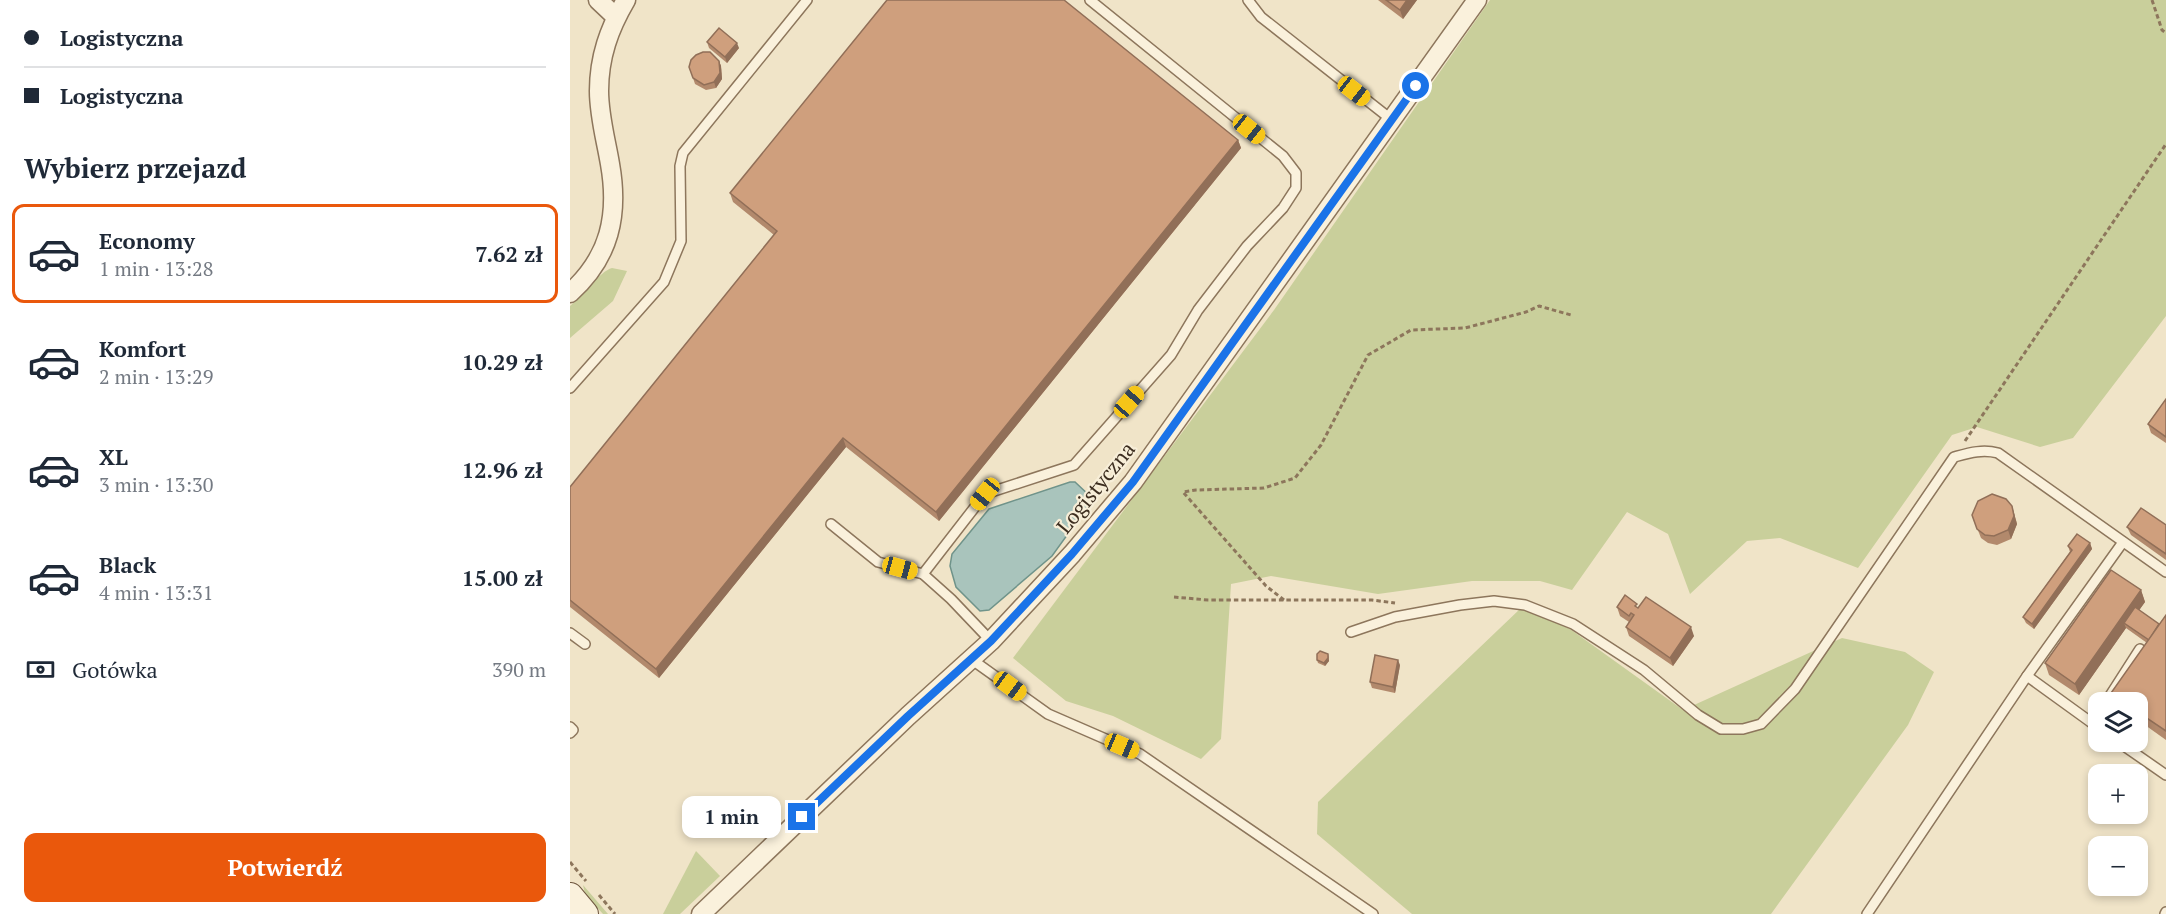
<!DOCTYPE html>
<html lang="pl">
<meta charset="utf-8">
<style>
:root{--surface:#fff;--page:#f6f6f7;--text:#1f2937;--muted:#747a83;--line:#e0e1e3;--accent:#ea580c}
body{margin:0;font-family:"PT Serif",serif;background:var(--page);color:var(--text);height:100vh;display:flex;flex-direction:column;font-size:22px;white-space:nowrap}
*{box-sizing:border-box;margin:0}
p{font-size:20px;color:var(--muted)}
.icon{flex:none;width:33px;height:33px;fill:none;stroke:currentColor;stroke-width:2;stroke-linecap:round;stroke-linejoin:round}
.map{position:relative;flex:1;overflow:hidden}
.drawer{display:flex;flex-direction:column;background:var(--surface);width:570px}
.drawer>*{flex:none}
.top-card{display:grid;align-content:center;height:132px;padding:0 24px;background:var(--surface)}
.controls{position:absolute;left:1518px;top:692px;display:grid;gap:12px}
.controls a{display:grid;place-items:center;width:60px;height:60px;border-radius:12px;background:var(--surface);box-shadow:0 3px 9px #0003;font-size:30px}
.end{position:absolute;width:27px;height:27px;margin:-14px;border:8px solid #1a73e8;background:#fff;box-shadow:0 0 0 3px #fff}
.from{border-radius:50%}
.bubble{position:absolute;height:42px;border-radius:12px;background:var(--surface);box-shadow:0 3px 9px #0003;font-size:20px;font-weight:700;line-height:42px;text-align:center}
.car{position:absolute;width:18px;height:36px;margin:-18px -9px;border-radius:8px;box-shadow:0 0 4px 2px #0007;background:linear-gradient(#f5c518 24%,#345 0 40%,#f5c518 0 76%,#345 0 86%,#f5c518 0)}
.top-card b{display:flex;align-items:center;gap:21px;height:57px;font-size:22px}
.top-card b+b{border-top:2px solid var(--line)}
.top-card i{width:15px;height:15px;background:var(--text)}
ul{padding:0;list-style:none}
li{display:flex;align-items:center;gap:18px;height:99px;margin:0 12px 9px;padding:0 12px;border:3px solid transparent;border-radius:12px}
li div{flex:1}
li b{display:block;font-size:22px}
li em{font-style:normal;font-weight:700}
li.current{border-color:var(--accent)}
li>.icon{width:54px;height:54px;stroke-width:1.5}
h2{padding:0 24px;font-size:27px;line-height:72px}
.pay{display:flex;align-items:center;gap:15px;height:66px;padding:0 24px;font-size:22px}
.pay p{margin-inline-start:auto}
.primary-button{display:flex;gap:12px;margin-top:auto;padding:12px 24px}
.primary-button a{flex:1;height:69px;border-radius:12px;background:var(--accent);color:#fff;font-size:24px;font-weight:700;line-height:69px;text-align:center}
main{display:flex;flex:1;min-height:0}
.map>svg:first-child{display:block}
.green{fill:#c9cf9b}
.water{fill:#a9c4bc;stroke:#6f938a;stroke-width:1.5}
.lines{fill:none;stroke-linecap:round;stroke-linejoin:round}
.lane-casing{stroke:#8d765c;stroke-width:12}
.street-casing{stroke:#8d765c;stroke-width:21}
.secondary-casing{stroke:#6f573f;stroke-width:28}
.path{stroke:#8d765c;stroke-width:3;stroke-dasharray:4.5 3;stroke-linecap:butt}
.lane{stroke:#faf1dc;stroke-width:9}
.street{stroke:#faf1dc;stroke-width:18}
.secondary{stroke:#faf1dc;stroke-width:26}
.wall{fill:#b2896c}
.shaded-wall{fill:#916f58}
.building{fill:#cf9f7d;stroke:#916f58;stroke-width:1.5}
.route{stroke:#1a73e8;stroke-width:8}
.labels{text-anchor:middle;stroke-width:4.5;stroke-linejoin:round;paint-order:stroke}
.street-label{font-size:21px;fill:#3d2e20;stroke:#f7eed8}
</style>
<main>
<section class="drawer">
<div class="top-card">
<b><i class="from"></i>Logistyczna</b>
<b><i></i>Logistyczna</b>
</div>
<h2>Wybierz przejazd</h2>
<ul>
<li class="current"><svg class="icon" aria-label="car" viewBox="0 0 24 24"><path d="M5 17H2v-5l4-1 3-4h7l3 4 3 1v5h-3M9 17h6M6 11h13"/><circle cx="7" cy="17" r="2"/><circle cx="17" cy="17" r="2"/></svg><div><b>Economy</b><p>1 min · 13:28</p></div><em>7.62 zł</em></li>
<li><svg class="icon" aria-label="car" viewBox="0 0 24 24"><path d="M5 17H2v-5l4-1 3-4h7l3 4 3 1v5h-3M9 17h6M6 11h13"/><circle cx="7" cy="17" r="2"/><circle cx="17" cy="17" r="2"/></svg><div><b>Komfort</b><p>2 min · 13:29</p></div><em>10.29 zł</em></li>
<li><svg class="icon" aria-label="car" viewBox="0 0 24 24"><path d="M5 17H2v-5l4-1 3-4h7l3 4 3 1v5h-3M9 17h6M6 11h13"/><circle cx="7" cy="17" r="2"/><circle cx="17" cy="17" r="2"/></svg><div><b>XL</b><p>3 min · 13:30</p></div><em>12.96 zł</em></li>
<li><svg class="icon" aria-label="car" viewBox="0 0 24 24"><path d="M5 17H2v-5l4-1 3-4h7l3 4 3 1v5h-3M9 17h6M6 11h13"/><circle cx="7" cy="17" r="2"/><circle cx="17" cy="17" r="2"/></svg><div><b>Black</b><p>4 min · 13:31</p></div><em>15.00 zł</em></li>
</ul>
<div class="pay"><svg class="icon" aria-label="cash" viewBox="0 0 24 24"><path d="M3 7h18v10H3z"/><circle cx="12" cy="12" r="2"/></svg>Gotówka<p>390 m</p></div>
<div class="primary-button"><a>Potwierdź</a></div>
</section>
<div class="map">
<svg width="1596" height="914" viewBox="0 0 1596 914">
<rect width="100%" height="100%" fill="#f0e4c8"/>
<g class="green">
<polygon points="920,0 1596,0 1596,316 1503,438 1470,447 1407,427 1382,435 1288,568 1210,538 1177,541 1120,594 1098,534 1057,512 1002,590 970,581 902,581 808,594 701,576 661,584 651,739 631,759 543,716 496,701 443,658 704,310"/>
<path d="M42,268l15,3 -14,30 -43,37v-32c12,-9 30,-35 42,-38z"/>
<polygon points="951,608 1000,629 1113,710 1272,638 1335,652 1364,672 1338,725 1201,914 842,914 747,834 748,802"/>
<polygon points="126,851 150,876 110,914 93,914"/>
<polygon points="13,885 38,914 33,914 15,894"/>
</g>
<polygon class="water" points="500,482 505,482 521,497 521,502 482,556 419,610 410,611 386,587 380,566 382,554 419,509"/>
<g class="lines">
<g class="lane-casing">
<g id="lane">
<polyline points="678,0 691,17 822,120"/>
<polyline points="0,388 94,282 111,241 110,166 113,153 237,0"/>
<polyline points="261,524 308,562 353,574 381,599 421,641"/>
<polyline points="353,574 415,494 504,465 601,355 628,310 677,246 713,208 726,188 726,173 713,156 520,0"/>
<path d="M781,632l44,-15 65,-12 34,-4 31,4 48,19 71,46 54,45 23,14h22l18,-5 34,-35 159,-232c15,-4 28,-8 44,-4l168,119"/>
<polyline points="0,633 15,644"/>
<polyline points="401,659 478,714 570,754 803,914"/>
<polyline points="1457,676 1553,542"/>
<polyline points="1536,702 1570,649"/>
<polyline points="1528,713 1522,723 1528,728"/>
<polyline points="0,727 3,730 0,733"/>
<polyline points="1547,741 1596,775"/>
<polyline points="1297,914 1457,676 1522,723"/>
<polyline points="1595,914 1596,912"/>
</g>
</g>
<g class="street-casing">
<g id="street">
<polyline points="28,0 46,17"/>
<path d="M0,293c40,-36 49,-78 40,-129 -4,-24 -11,-48 -11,-73 0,-34 10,-62 27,-91"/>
<polyline points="131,914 338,716 421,641 502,554 563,482 907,0"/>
</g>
</g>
<g class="secondary-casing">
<polyline id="secondary" points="0,896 15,914"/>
</g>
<g class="path">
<polyline points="1582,0 1592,30 1596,33"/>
<polyline points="1395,441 1596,144"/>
<polyline points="604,597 638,600 802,600 825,603"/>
<polyline points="714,600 696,586 613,492 626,490 694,488 725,478 751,445 798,355 841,330 895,328 956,312 969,306 1001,315"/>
<polyline points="0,862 16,881"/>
<polyline points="29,895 45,914"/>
</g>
<use href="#lane" class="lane"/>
<use href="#street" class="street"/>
<use href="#secondary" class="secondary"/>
</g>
<g class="wall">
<polygon points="808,0 847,0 833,19"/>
<polygon points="137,42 169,48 157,63 139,48"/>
<polygon points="149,61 151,66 152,79 146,88 136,90 125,84 123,78"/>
<polygon points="668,140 671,148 369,521 276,447 89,678 0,607 0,487 204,235 163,202 160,193"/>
<polygon points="1596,399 1596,443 1581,433 1578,424"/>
<polygon points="1442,506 1447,524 1441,539 1427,545 1418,543 1411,538 1402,515"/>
<polygon points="1596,525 1596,560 1561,535 1557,527"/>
<polygon points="1520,543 1522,549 1464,629 1456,623 1453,617 1500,552 1498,546"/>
<polygon points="1571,590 1575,602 1569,610 1589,624 1596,615 1596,740 1568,720 1568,702 1544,702 1541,693 1577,643 1556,628 1509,695 1479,675 1475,663"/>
<polygon points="1047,607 1069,608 1124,636 1103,666 1059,636 1056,627 1059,622 1050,616"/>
<polygon points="758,654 759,661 755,666 748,663 747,660"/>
<polygon points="830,665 825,693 802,688 800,682"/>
</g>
<g class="shaded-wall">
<polygon points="837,0 847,0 833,19 830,10"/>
<polygon points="167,43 169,48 157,63 155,57"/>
<polygon points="149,61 151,66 152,79 146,88 144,82"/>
<polygon points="668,140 671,148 369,521 366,512"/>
<polygon points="273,438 276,447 89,678 86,669"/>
<polygon points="1442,506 1447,524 1441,539 1438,530"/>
<polygon points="1520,543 1522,549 1464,629 1462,624"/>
<polygon points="1571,590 1575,602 1558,626 1554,623 1556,628 1509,695 1505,684"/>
<polygon points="1121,627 1124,636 1103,666 1100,658"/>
<polygon points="758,654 759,661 755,666 754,663"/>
<polygon points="828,660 830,665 825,693 823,687"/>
</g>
<g class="building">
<polygon points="317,0 494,0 668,140 366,512 273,438 86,669 0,600 0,487 207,231 160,193"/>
<polygon points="816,0 837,0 830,10"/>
<polygon points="149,28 167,43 155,57 137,42"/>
<polygon points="133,52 140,52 149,61 150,73 144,82 134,85 123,78 119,67 121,60 126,55"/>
<polygon points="1596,399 1596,437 1578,424"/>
<polygon points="1422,494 1436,499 1442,506 1444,516 1438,530 1424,536 1415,535 1407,529 1402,515 1408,501"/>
<polygon points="1571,508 1596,525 1596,554 1557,527"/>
<polygon points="1507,534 1520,543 1462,624 1453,617 1502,550 1498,546"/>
<polygon points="1541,570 1571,590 1505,684 1475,663"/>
<polygon points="1055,595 1067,604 1065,606 1068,608 1076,597 1121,627 1100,658 1056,627 1064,615 1061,613 1059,616 1047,607"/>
<polygon points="1565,607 1589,624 1579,640 1554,623"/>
<polygon points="1596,615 1596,731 1568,712 1568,702 1554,702 1541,693"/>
<polygon points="750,651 758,654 758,658 754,663 747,660 747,654"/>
<polygon points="805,655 828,660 823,687 800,682"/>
</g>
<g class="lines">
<polyline class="route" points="232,817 338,716 421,641 502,554 563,482 846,86"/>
</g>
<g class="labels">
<g class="street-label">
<text transform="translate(526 488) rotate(-51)" y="7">Logistyczna</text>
</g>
</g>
</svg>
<div class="controls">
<a><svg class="icon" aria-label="layers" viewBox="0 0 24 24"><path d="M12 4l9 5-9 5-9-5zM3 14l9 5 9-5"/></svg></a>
<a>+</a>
<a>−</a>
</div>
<i class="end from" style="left:846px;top:86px"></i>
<i class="end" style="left:232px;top:817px"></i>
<div class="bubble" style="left:112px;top:796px;width:99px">1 min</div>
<i class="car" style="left:784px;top:91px;rotate:128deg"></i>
<i class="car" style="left:679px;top:129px;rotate:129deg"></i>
<i class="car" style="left:559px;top:402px;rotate:41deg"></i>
<i class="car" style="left:415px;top:494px;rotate:219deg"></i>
<i class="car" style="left:330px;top:568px;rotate:105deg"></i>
<i class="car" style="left:440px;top:686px;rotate:126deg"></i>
<i class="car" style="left:552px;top:746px;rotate:113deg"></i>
</div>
</main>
